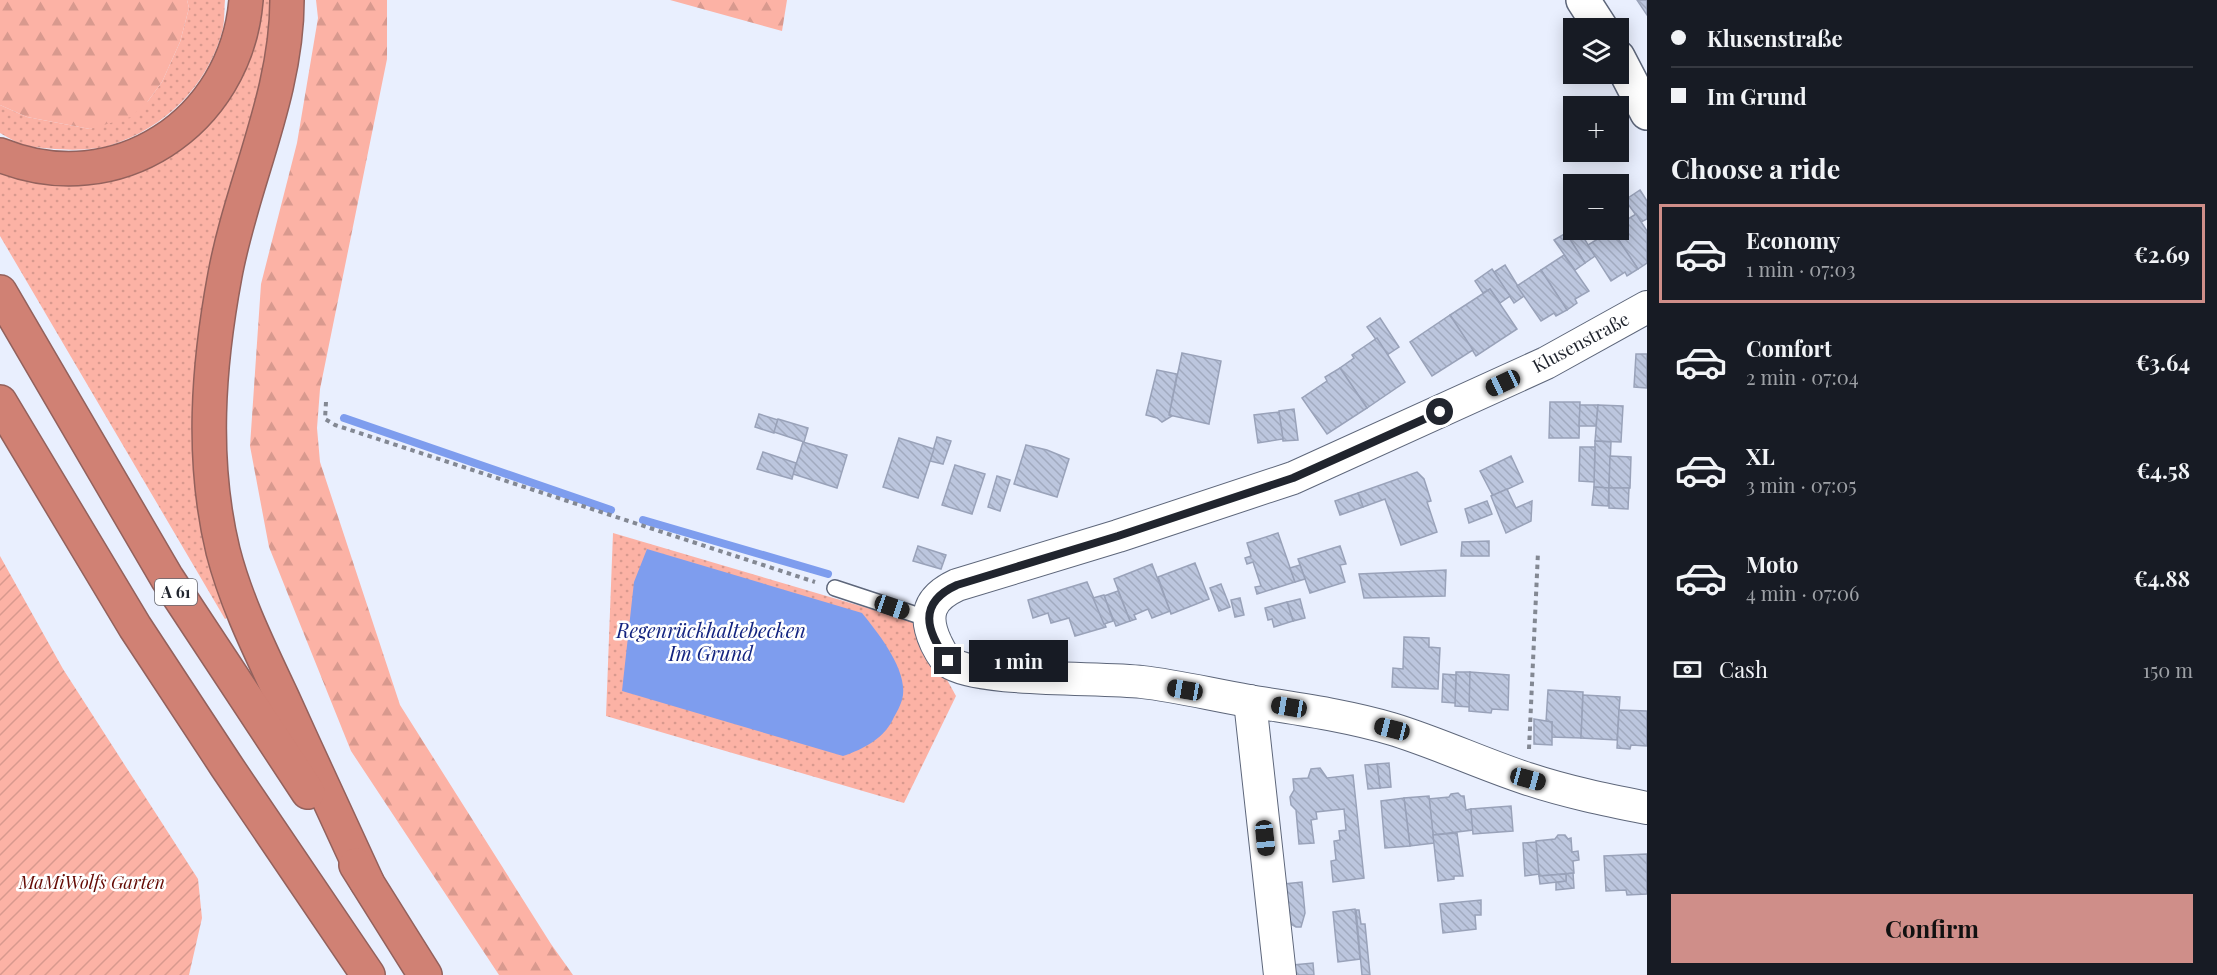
<!DOCTYPE html>
<meta charset="utf-8">
<style>
:root{--surface:#171b24;--page:#20242c;--text:#f1f3f6;--muted:#9ea1a6;--line:#363941;--accent:#cf8e89}
body{margin:0;font-family:"Playfair Display",serif;background:var(--page);color:var(--text);height:100vh;display:flex;flex-direction:column;font-size:22px;white-space:nowrap}
*{box-sizing:border-box;margin:0}
p{font-size:20px;color:var(--muted)}
.icon{flex:none;width:33px;height:33px;fill:none;stroke:currentColor;stroke-width:2;stroke-linecap:round;stroke-linejoin:round}
.map{position:relative;flex:1;overflow:hidden}
.details{display:flex;flex-direction:column;background:var(--surface);width:570px}
.details>*{flex:none}
.guide{display:grid;align-content:center;height:132px;padding:0 24px;background:var(--surface)}
.tools{position:absolute;left:1563px;top:18px;display:grid;gap:12px}
.tools a{display:grid;place-items:center;width:66px;height:66px;border-radius:0px;background:var(--surface);box-shadow:0 3px 15px #0003;font-size:30px}
.end{position:absolute;width:27px;height:27px;margin:-14px;border:8px solid #21252e;background:#fff;box-shadow:0 0 0 3px #fff}
.from{border-radius:50%}
.bubble{position:absolute;height:42px;border-radius:0px;background:var(--surface);box-shadow:0 3px 15px #0003;font-size:20px;font-weight:700;line-height:42px;text-align:center}
.car{position:absolute;width:18px;height:36px;margin:-18px -9px;border-radius:8px;box-shadow:0 0 4px 2px #0007;background:linear-gradient(#222 24%,#8ab4d8 0 40%,#222 0 76%,#8ab4d8 0 86%,#222 0)}
.guide b{display:flex;align-items:center;gap:21px;height:57px;font-size:22px}
.guide b+b{border-top:2px solid var(--line)}
.guide i{width:15px;height:15px;background:var(--text)}
ul{padding:0;list-style:none}
li{display:flex;align-items:center;gap:18px;height:99px;margin:0 12px 9px;padding:0 12px;border:3px solid transparent;border-radius:0px}
li div{flex:1}
li b{display:block;font-size:22px}
li em{font-style:normal;font-weight:700}
li.selected{border-color:var(--accent)}
li>.icon{width:54px;height:54px;stroke-width:1.5}
h2{padding:0 24px;font-size:27px;line-height:72px}
.pay{display:flex;align-items:center;gap:15px;height:66px;padding:0 24px;font-size:22px}
.pay p{margin-inline-start:auto}
.action{display:flex;gap:12px;margin-top:auto;padding:12px 24px}
.action a{flex:1;height:69px;border-radius:0px;background:var(--accent);color:#111;font-size:24px;font-weight:700;line-height:69px;text-align:center}
main{display:flex;flex:1;min-height:0}
.map>svg:first-child{display:block}
.grass{fill:url(#grass-dots)}
.forest{fill:url(#forest-firs)}
.garden{fill:url(#garden-furrows)}
.water{fill:#7e9dee}
.lines{fill:none;stroke-linecap:round;stroke-linejoin:round}
.stream{stroke:#7e9dee;stroke-width:8}
.building{fill:url(#building-back-hatch);stroke:#99a2b9;stroke-width:1.5}
.service-casing{stroke:#5d667a;stroke-width:18}
.minor-casing{stroke:#5d667a;stroke-width:34}
.tertiary-casing{stroke:#5d667a;stroke-width:36}
.motorway-casing{stroke:#93615c;stroke-width:36}
.path{stroke:#838893;stroke-width:4;stroke-dasharray:4.5 4.5;stroke-linecap:butt}
.service{stroke:#fff;stroke-width:15}
.minor{stroke:#fff;stroke-width:32}
.tertiary{stroke:#fff;stroke-width:33}
.motorway{stroke:#d08174;stroke-width:33}
.route{stroke:#21252e;stroke-width:8}
.labels{text-anchor:middle;stroke-width:5;stroke-linejoin:round;paint-order:stroke}
.shield{fill:#fff;stroke:#64666d;stroke-width:1.5}
.shield-label{font-size:16px;font-weight:bold;fill:#21252e}
.street-label{font-size:18px;fill:#21252e;stroke:#fff}
.park-label{font-size:18px;font-style:italic;fill:#640a03;stroke:#fff}
.water-label{font-size:20px;font-style:italic;fill:#132480;stroke:#fff}
</style>
<main>
<div class="map">
<svg width="1647" height="975" viewBox="0 0 1647 975">
<defs>
<pattern id="grass-dots" width="8" height="8" patternUnits="userSpaceOnUse" patternTransform="scale(1.5)"><rect width="8" height="8" fill="#fcb2a5"/><path d="M2 2h.1M6 6h.1" fill="none" stroke="#d8998e" stroke-width="1.8" stroke-linecap="round"/></pattern>
<pattern id="forest-firs" width="22" height="20" patternUnits="userSpaceOnUse" patternTransform="scale(1.5)"><rect width="22" height="20" fill="#fcb2a5"/><path d="M5 1l3.5 6h-7zM16 11l3.5 6h-7z" fill="#d8998e"/></pattern>
<pattern id="garden-furrows" width="10" height="10" patternUnits="userSpaceOnUse" patternTransform="scale(1.5)"><rect width="10" height="10" fill="#fcb2a5"/><path d="M-1 1l2-2M0 10L10 0M9 11l2-2" fill="none" stroke="#d8998e"/></pattern>
<pattern id="building-back-hatch" width="6" height="6" patternUnits="userSpaceOnUse" patternTransform="scale(1.5)"><rect width="6" height="6" fill="#bcc6de"/><path d="M-1 5l2 2M0 0l6 6M5-1l2 2" fill="none" stroke="#a1aabf"/></pattern>
</defs>
<rect width="100%" height="100%" fill="#e9effe"/>
<g class="grass">
<path d="M187,0h38c-1,10 0,22 -3,32 -15,54 -57,96 -111,113 -20,7 -60,5 -82,1 -9,-1 -20,-8 -29,-13v-28l27,12 63,12 58,-28 14,-19 18,-40 9,-34z"/>
<polygon points="256,0 276,0 275,36 208,301 231,616 225,619 0,236 0,166 149,161"/>
<polygon points="613,533 915,622 956,696 904,803 606,716"/>
</g>
<g class="forest">
<polygon points="0,0 187,0 189,8 180,42 162,82 148,101 131,117 90,129 27,117 0,105"/>
<polygon points="316,0 387,0 387,59 320,389 317,428 320,462 400,705 551,944 573,975 499,975 351,751 269,547 250,446 261,284 297,143 318,18"/>
<polygon points="670,0 787,0 782,31"/>
</g>
<polygon class="garden" points="0,556 63,669 198,879 202,918 189,975 0,975"/>
<path class="water" d="M647,549l215,64c16,20 48,59 40,87 -2,6 -5,12 -8,17 -9,21 -30,32 -51,39l-221,-65 12,-109z"/>
<g class="lines">
<g class="stream">
<polyline points="344,418 611,510"/>
<polyline points="643,520 828,574"/>
</g>
</g>
<g class="building">
<polygon points="1637,0 1647,0 1647,15"/>
<polygon points="1640,190 1647,201 1647,219 1641,222 1625,200"/>
<polygon points="1636,214 1647,231 1647,263 1638,269 1612,230 1618,230 1618,225"/>
<polygon points="1574,228 1579,230 1595,256 1585,263 1566,233"/>
<polygon points="1612,230 1638,269 1627,276 1625,272 1611,281 1588,245"/>
<polygon points="1566,233 1585,263 1575,270 1554,240"/>
<polygon points="1564,255 1589,291 1575,299 1577,303 1567,310 1541,270"/>
<polygon points="1505,265 1524,296 1514,303 1494,272"/>
<polygon points="1492,269 1510,296 1500,303 1490,289 1483,293 1475,281"/>
<polygon points="1541,270 1567,310 1556,316 1554,313 1541,321 1517,286"/>
<polygon points="1490,289 1517,329 1476,356 1450,315"/>
<polygon points="1450,315 1473,350 1432,376 1410,342"/>
<polygon points="1380,318 1399,347 1387,355 1367,327"/>
<polygon points="1377,338 1405,382 1367,408 1340,368 1354,358 1352,355"/>
<polygon points="1182,353 1221,361 1209,424 1169,415"/>
<polygon points="1636,354 1647,354 1647,388 1634,387"/>
<polygon points="1340,368 1367,408 1327,434 1302,398 1327,381 1325,377"/>
<polygon points="1157,370 1177,374 1169,415 1172,416 1162,422 1157,418 1146,415"/>
<polygon points="1550,402 1580,402 1579,438 1549,438"/>
<polygon points="1580,405 1598,405 1596,426 1579,426"/>
<polygon points="1598,405 1623,406 1621,442 1595,441"/>
<polygon points="1294,409 1298,440 1283,441 1279,411"/>
<polygon points="1279,412 1283,439 1258,443 1254,415"/>
<polygon points="759,414 778,420 774,433 755,427"/>
<polygon points="778,419 808,428 804,442 774,432"/>
<polygon points="937,437 951,441 943,464 930,461"/>
<polygon points="899,438 934,449 918,498 883,487"/>
<polygon points="1595,441 1611,442 1609,488 1594,487"/>
<polygon points="803,442 847,455 837,488 793,474"/>
<polygon points="1026,445 1047,450 1069,459 1057,497 1014,484"/>
<polygon points="1580,447 1595,447 1594,482 1579,481"/>
<polygon points="763,452 796,463 792,479 757,469"/>
<polygon points="1511,456 1523,482 1493,496 1480,471"/>
<polygon points="1610,456 1631,457 1630,488 1609,488"/>
<polygon points="955,465 985,474 972,514 942,505"/>
<polygon points="1417,472 1424,479 1431,501 1427,502 1437,532 1401,545 1385,499 1363,507 1358,493"/>
<polygon points="997,476 1010,480 1000,511 988,507"/>
<polygon points="1594,487 1609,488 1608,506 1592,505"/>
<polygon points="1609,488 1629,488 1628,509 1609,508"/>
<polygon points="1507,489 1516,508 1532,501 1531,521 1506,533 1491,496"/>
<polygon points="1358,493 1363,507 1340,515 1335,501"/>
<polygon points="1487,501 1492,514 1469,523 1465,509"/>
<polygon points="1278,533 1295,582 1257,594 1255,587 1261,586 1253,562 1247,564 1245,558 1251,556 1247,543"/>
<polygon points="1489,541 1489,556 1461,556 1462,542"/>
<polygon points="918,546 946,555 941,569 913,561"/>
<polygon points="1340,546 1346,564 1340,565 1345,582 1310,593 1298,559"/>
<polygon points="1195,563 1209,599 1171,614 1158,577"/>
<polygon points="1152,564 1170,611 1152,618 1148,609 1134,615 1136,619 1130,621 1114,579"/>
<polygon points="1300,565 1305,579 1295,582 1290,568"/>
<polygon points="1446,570 1445,596 1364,598 1359,574"/>
<polygon points="1087,582 1106,627 1075,636 1069,618 1051,623 1048,613 1033,618 1028,600"/>
<polygon points="1221,584 1230,607 1219,611 1210,588"/>
<polygon points="1118,591 1130,621 1116,626 1104,596"/>
<polygon points="1104,595 1113,621 1104,624 1093,598"/>
<polygon points="1240,598 1244,615 1235,617 1231,600"/>
<polygon points="1300,599 1305,618 1293,621 1287,602"/>
<polygon points="1287,602 1293,621 1274,627 1272,619 1268,620 1265,608"/>
<polygon points="1404,637 1429,638 1429,647 1440,648 1438,689 1392,687 1393,668 1403,669"/>
<polygon points="1456,672 1470,672 1470,707 1455,706"/>
<polygon points="1470,672 1509,675 1508,710 1492,709 1491,713 1469,711"/>
<polygon points="1443,674 1456,675 1455,703 1442,702"/>
<polygon points="1548,690 1583,692 1581,738 1551,737 1552,722 1546,722"/>
<polygon points="1583,695 1620,697 1617,740 1581,738"/>
<polygon points="1619,710 1647,711 1647,746 1631,745 1630,749 1617,748"/>
<polygon points="1534,719 1552,722 1552,745 1534,744"/>
<polygon points="1389,763 1391,787 1380,788 1377,764"/>
<polygon points="1377,764 1380,788 1368,789 1365,765"/>
<polygon points="1320,768 1327,778 1353,775 1364,878 1333,882 1331,861 1336,860 1334,841 1340,840 1339,831 1346,830 1344,809 1316,812 1317,819 1311,820 1314,843 1299,844 1296,810 1291,805 1290,797 1294,790 1293,779 1308,778 1311,769"/>
<polygon points="1458,793 1461,796 1464,796 1466,810 1471,809 1473,830 1433,835 1429,799 1449,797 1451,794"/>
<polygon points="1429,796 1434,843 1410,846 1404,798"/>
<polygon points="1404,798 1410,846 1385,848 1381,801"/>
<polygon points="1511,806 1513,831 1473,834 1471,809"/>
<polygon points="1457,833 1463,876 1454,876 1454,879 1438,881 1433,835"/>
<polygon points="1558,835 1565,835 1568,839 1571,838 1572,852 1578,851 1579,860 1573,861 1574,873 1539,876 1536,841 1555,839"/>
<polygon points="1536,842 1539,874 1525,876 1523,843"/>
<polygon points="1647,854 1647,894 1627,895 1626,890 1606,891 1604,856"/>
<polygon points="1573,873 1574,888 1556,890 1556,882 1566,881 1566,874"/>
<polygon points="1566,874 1566,881 1540,884 1539,876"/>
<polygon points="1302,882 1305,913 1301,927 1296,927 1289,923 1284,884"/>
<polygon points="1481,900 1481,915 1475,915 1476,929 1443,933 1440,904"/>
<polygon points="1355,909 1360,959 1338,962 1333,912"/>
<polygon points="1356,910 1359,910 1361,924 1365,924 1370,975 1362,975"/>
<polygon points="1313,963 1314,975 1294,975 1293,965"/>
</g>
<g class="lines">
<g class="service-casing">
<polyline id="service" points="835,588 929,619"/>
</g>
<g class="minor-casing">
<g id="minor">
<path d="M1647,307l-101,56 -253,115 -175,58 -161,49c-28,13 -34,30 -21,58 3,6 7,15 13,19 27,20 153,15 193,20 36,4 71,13 107,19 48,8 96,14 143,28 46,14 90,35 136,50 39,13 79,21 119,29"/>
<polyline points="1250,701 1280,975"/>
</g>
</g>
<g class="tertiary-casing">
<g id="tertiary">
<polyline points="1583,0 1601,28"/>
<polyline points="1618,57 1647,113"/>
</g>
</g>
<g class="motorway-casing">
<g id="motorway">
<path d="M287,0c0,95 -45,183 -62,275 -17,91 -24,185 -2,276 13,51 37,99 59,146 28,62 57,124 85,185"/>
<path d="M0,155c116,47 236,-32 246,-155"/>
<polyline points="0,292 167,578 308,792"/>
<polyline points="0,402 135,627 227,767 368,975"/>
<polyline points="356,865 425,975"/>
</g>
</g>
<g class="path">
<polyline points="326,402 325,419 335,425 815,582"/>
<polyline points="1529,749 1538,552"/>
</g>
<use href="#service" class="service"/>
<use href="#minor" class="minor"/>
<use href="#tertiary" class="tertiary"/>
<use href="#motorway" class="motorway"/>
</g>
<g class="lines">
<path class="route" d="M948,661c-22,-30 -31,-58 9,-76l161,-49 175,-58 147,-66"/>
</g>
<g class="labels">
<rect class="shield" x="155" y="579" width="42" height="26" rx="4.5"/>
<g class="shield-label">
<text x="176" y="598">A 61</text>
</g>
<g class="street-label">
<text transform="translate(1581 343) rotate(-28)" y="6">Klusenstraße</text>
</g>
<g class="park-label">
<text x="92" y="889">MaMiWolfs Garten</text>
</g>
<g class="water-label">
<text x="711" y="638">Regenrückhaltebecken<tspan x="711" dy="23">Im Grund</tspan></text>
</g>
</g>
</svg>
<div class="tools">
<a><svg class="icon" aria-label="layers" viewBox="0 0 24 24"><path d="M12 4l9 5-9 5-9-5zM3 14l9 5 9-5"/></svg></a>
<a>+</a>
<a>−</a>
</div>
<i class="end from" style="left:1440px;top:412px"></i>
<i class="end" style="left:948px;top:661px"></i>
<div class="bubble" style="left:969px;top:640px;width:99px">1 min</div>
<i class="car" style="left:1503px;top:383px;rotate:245deg"></i>
<i class="car" style="left:892px;top:607px;rotate:109deg"></i>
<i class="car" style="left:1185px;top:690px;rotate:280deg"></i>
<i class="car" style="left:1289px;top:707px;rotate:279deg"></i>
<i class="car" style="left:1392px;top:729px;rotate:284deg"></i>
<i class="car" style="left:1528px;top:779px;rotate:105deg"></i>
<i class="car" style="left:1265px;top:838px;rotate:174deg"></i>
</div>
<section class="details">
<div class="guide">
<b><i class="from"></i>Klusenstraße</b>
<b><i></i>Im Grund</b>
</div>
<h2>Choose a ride</h2>
<ul>
<li class="selected"><svg class="icon" aria-label="car" viewBox="0 0 24 24"><path d="M5 17H2v-5l4-1 3-4h7l3 4 3 1v5h-3M9 17h6M6 11h13"/><circle cx="7" cy="17" r="2"/><circle cx="17" cy="17" r="2"/></svg><div><b>Economy</b><p>1 min · 07:03</p></div><em>€2.69</em></li>
<li><svg class="icon" aria-label="car" viewBox="0 0 24 24"><path d="M5 17H2v-5l4-1 3-4h7l3 4 3 1v5h-3M9 17h6M6 11h13"/><circle cx="7" cy="17" r="2"/><circle cx="17" cy="17" r="2"/></svg><div><b>Comfort</b><p>2 min · 07:04</p></div><em>€3.64</em></li>
<li><svg class="icon" aria-label="car" viewBox="0 0 24 24"><path d="M5 17H2v-5l4-1 3-4h7l3 4 3 1v5h-3M9 17h6M6 11h13"/><circle cx="7" cy="17" r="2"/><circle cx="17" cy="17" r="2"/></svg><div><b>XL</b><p>3 min · 07:05</p></div><em>€4.58</em></li>
<li><svg class="icon" aria-label="car" viewBox="0 0 24 24"><path d="M5 17H2v-5l4-1 3-4h7l3 4 3 1v5h-3M9 17h6M6 11h13"/><circle cx="7" cy="17" r="2"/><circle cx="17" cy="17" r="2"/></svg><div><b>Moto</b><p>4 min · 07:06</p></div><em>€4.88</em></li>
</ul>
<div class="pay"><svg class="icon" aria-label="cash" viewBox="0 0 24 24"><path d="M3 7h18v10H3z"/><circle cx="12" cy="12" r="2"/></svg>Cash<p>150 m</p></div>
<div class="action"><a>Confirm</a></div>
</section>
</main>
